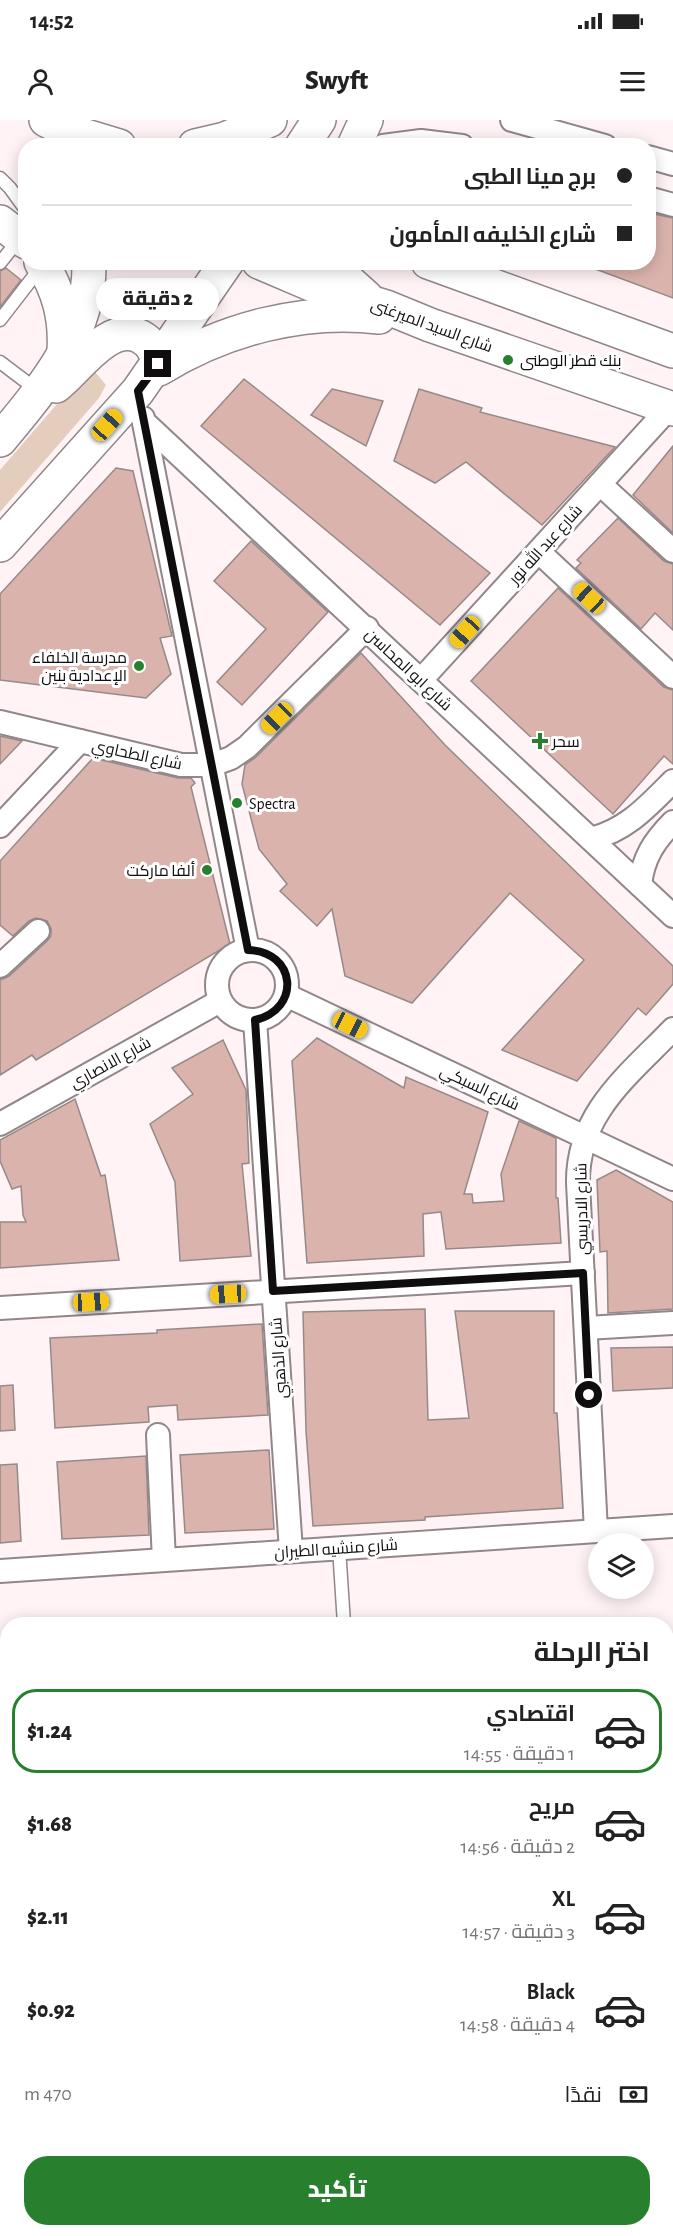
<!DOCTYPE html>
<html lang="ar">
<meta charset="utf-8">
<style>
:root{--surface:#fff;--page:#f2f2f2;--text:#222;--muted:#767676;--line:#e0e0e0;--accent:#28802e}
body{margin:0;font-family:"Alegreya Sans",Cairo,sans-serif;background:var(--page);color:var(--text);direction:rtl;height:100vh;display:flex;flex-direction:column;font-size:22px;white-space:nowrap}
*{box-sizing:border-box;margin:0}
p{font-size:20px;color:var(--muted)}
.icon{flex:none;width:33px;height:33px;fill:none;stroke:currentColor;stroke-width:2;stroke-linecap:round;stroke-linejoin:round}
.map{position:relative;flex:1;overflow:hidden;direction:ltr}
.side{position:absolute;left:0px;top:1497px;width:674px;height:620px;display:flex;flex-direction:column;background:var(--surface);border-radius:24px 24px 0 0;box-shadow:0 3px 15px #0003;direction:rtl}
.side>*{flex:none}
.banner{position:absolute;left:18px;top:18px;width:638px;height:132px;border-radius:24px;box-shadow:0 3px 15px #0003;direction:rtl;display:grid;align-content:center;height:132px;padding:0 24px;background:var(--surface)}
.fabs{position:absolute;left:588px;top:1413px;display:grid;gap:12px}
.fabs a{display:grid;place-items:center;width:66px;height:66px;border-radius:50%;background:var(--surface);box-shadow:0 3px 15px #0003;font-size:30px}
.end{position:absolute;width:27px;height:27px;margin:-14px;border:8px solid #100d0e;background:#fff;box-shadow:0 0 0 3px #fff}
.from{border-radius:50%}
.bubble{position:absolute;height:42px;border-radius:21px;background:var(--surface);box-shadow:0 3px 15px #0003;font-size:20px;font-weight:800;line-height:42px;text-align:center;direction:rtl}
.car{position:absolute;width:18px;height:36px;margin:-18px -9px;border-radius:8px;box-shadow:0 0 4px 2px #0007;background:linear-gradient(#f5c518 24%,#345 0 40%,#f5c518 0 76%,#345 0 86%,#f5c518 0)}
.banner b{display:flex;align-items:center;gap:21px;height:57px;font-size:22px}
.banner b+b{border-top:2px solid var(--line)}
.banner i{width:15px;height:15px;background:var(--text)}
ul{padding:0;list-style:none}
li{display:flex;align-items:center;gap:18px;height:84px;margin:0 12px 9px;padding:0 12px;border:3px solid transparent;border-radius:24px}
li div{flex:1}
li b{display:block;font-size:22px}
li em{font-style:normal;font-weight:800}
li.active{border-color:var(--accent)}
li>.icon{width:54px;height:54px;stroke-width:1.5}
h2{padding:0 24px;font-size:27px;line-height:72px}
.pay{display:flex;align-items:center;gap:15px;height:66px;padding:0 24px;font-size:22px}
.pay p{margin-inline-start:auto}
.button{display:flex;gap:12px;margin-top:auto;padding:12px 24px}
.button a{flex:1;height:69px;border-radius:24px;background:var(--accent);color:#fff;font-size:24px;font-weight:800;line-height:69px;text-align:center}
.status{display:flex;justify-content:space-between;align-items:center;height:42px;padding:0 30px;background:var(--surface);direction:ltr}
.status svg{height:16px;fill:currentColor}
header{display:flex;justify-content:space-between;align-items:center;height:78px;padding:0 24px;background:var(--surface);font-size:27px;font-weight:800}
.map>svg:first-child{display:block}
.green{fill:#e5cdbd}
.building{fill:#dbb3ad;stroke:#958a88;stroke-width:1.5}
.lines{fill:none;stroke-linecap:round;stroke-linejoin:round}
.service-casing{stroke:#918689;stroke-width:15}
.minor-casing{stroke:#918689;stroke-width:26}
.primary-casing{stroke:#918689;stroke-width:36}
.service{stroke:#fff;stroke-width:12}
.minor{stroke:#fff;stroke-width:22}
.primary{stroke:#fff;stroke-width:33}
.route{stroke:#100d0e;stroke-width:8}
.poi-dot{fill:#28802e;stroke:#fff;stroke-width:2}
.labels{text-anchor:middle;stroke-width:6;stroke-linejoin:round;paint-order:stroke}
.street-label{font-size:16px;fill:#100d0e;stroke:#fff}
.poi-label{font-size:16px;fill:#100d0e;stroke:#fff;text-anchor:start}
</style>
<div class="status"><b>14:52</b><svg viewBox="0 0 49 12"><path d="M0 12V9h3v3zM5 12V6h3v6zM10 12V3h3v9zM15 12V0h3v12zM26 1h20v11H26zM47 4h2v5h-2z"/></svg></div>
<header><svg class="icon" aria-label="menu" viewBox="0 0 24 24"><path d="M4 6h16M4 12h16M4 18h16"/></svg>Swyft<svg class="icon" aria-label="person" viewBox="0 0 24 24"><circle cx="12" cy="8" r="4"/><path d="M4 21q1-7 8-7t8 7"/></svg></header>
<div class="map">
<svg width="673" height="2116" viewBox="0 0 673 2116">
<rect width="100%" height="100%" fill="#fff3f6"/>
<g class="green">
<polygon points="95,252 106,265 99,278 0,392 0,350 82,255"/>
<polygon points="673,2040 673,2111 670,2103"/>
</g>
<g class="building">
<polygon points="654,94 673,98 673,178 582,144 648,142 648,109"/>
<polygon points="6,148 21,160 0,187 0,151"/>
<polygon points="244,259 490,453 440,505 201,306"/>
<polygon points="332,269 383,281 366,326 311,295"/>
<polygon points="419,269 482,288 480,292 615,327 542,405 466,342 435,363 394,341"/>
<polygon points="673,326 673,413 633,375"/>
<polygon points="116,348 133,351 172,516 160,518 171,554 146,578 0,560 0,474"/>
<polygon points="618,398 664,441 673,444 673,510 655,493 641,509 576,448 581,443 577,440"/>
<polygon points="251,421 328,492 242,585 217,562 266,509 214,461"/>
<polygon points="558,468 664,567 673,570 673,644 664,636 613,694 471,561"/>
<polygon points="361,533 445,625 673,846 673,864 646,895 638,888 577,961 502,930 584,840 510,773 412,883 345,856 332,789 317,806 280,771 287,764 259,729 242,664 245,645 256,637"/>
<polygon points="0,616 22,621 0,644"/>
<polygon points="93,638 178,658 191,658 195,663 191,667 230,824 36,940 32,935 0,955 0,860 9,856 47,821 51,816 51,809 47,801 36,798 29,801 13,816 0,805 0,741"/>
<polygon points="317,918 404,968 406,957 488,992 464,1074 472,1074 473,1083 504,1081 501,1054 519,1001 556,1018 556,1078 558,1078 561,1123 446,1129 441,1092 423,1094 424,1136 307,1143 292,941"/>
<polygon points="223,920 246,970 249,1043 242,1044 251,1136 180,1141 175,1062 150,1004 193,974 172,948"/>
<polygon points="75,979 101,1056 105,1055 119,1140 0,1148 0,1102 26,1102 23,1095 21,1066 12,1069 0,1041 0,1020"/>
<polygon points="616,1050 673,1082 673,1189 608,1193 607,1131 600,1132 597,1060"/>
<polygon points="425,1189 428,1300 469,1298 455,1191 554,1191 554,1293 557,1293 563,1388 425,1397 425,1400 313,1406 306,1311 303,1192"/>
<polygon points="262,1204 268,1295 178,1300 177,1285 148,1287 149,1302 55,1308 50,1218 157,1213 157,1210"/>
<polygon points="673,1227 673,1268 613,1271 611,1228"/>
<polygon points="13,1265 15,1310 0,1311 0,1266"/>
<polygon points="269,1330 274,1409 185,1413 180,1335"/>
<polygon points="146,1336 149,1415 62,1419 57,1342"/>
<polygon points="17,1344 21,1421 0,1423 0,1345"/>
</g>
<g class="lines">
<g class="service-casing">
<g id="service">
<polyline points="0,58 10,68 26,90"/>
<polyline points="0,143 20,118"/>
<polyline points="0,200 34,156 38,144"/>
<polyline points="0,242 37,270"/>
<polyline points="339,1428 344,1504"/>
<polyline points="666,1558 673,1557"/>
<polyline points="381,2109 381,2116"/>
<polyline points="602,2109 604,2116"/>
</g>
</g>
<g class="minor-casing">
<g id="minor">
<polyline points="512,0 605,26"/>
<polyline points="383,26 421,21 462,26"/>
<polyline points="648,37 673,44"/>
<polyline points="648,78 673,85"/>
<polyline points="143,298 248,830"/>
<polyline points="144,302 673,796"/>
<polyline points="600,364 673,431"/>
<polyline points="539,432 673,557"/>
<polyline points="421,560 669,288"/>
<polyline points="0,602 181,645 212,645 231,638 247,627 367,508"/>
<polyline points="0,706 80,621"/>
<path d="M591,719c36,-9 57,-33 82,-58"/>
<path d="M640,765c3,-27 14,-44 33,-63"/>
<circle cx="252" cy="865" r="35"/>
<polyline points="0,846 38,811"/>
<polyline points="286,875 673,1059"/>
<polyline points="255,900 291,1431"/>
<polyline points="0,1004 220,881"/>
<polyline points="0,1188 583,1153"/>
<polyline points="586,1208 673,1203"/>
<polyline points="158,1315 164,1440"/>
<path d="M596,1411l-18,-348c-1,-70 51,-108 95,-154"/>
<polyline points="0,1451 673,1406"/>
</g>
</g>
<g class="primary-casing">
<g id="primary">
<polyline points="46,0 69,11 119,26"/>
<polyline points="195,26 225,19 270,0"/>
<polyline points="302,26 319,0"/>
<polyline points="354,26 366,0"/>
<polyline points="0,102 26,122"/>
<path d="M41,142c18,29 25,56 23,89"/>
<polyline points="259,142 313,165 386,187 430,205 673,289"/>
<polyline points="327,142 366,177"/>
<polyline points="428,142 673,231"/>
<path d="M159,249c65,-40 144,-61 220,-52"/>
<path d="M56,266c22,-17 54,-66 85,-49 11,6 15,15 17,27"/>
<path d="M0,320c43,-52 91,-107 89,-178"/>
<polyline points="0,425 138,271 227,142"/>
</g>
</g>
<use href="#service" class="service"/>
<use href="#minor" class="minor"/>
<use href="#primary" class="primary"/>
</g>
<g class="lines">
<path class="route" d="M158,244l-20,27 110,559c48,1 54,59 7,70l18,271 310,-18 6,122"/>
</g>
<g class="poi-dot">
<circle cx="508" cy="240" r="6"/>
<circle cx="139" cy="546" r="6"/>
<path d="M537 612h6v6h6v6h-6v6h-6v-6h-6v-6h6z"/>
<circle cx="237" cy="683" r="6"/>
<circle cx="207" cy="750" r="6"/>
</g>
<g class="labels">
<g class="street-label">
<text transform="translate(432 205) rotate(20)" y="6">شارع السيد الميرغنى</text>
<text transform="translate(545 424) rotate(-48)" y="6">شارع عبد الله نور</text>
<text transform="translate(409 549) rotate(43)" y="6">شارع ابو المحاسن</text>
<text transform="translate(137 634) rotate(12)" y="6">شارع الطحاوي</text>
<text transform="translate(110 942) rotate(-29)" y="6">شارع الانصاري</text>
<text transform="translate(480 967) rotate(25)" y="6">شارع السبكي</text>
<text transform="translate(581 1089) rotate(-91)" y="6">شارع الادريسي</text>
<text transform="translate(278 1238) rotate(-94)" y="6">شارع الذهبي</text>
<text transform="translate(336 1428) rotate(-4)" y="6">شارع منشيه الطيران</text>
</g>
<g class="poi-label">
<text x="520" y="246">بنك قطر الوطنى</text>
<text x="127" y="543" text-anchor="end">مدرسة الخلفاء<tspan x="127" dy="18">الإعدادية بنين</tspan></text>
<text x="552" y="627">سحر</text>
<text x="249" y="689">Spectra</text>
<text x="195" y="756" text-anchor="end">ألفا ماركت</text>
</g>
</g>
</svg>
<div class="fabs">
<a><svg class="icon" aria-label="layers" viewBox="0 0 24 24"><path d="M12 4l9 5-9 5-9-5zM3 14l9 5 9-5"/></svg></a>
</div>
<i class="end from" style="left:589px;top:1275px"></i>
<i class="end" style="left:158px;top:244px"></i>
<div class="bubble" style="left:96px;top:158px;width:123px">2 دقيقة</div>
<i class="car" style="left:107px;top:305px;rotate:42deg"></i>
<i class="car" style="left:589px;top:478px;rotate:313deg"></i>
<i class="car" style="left:465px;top:512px;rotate:222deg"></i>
<i class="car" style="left:277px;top:598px;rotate:225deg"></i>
<i class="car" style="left:350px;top:905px;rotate:116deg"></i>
<i class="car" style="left:228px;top:1174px;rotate:267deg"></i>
<i class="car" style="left:91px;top:1182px;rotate:87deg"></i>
<div class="banner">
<b><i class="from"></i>برج مينا الطبى</b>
<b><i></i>شارع الخليفه المأمون</b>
</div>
<section class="side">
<h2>اختر الرحلة</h2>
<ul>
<li class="active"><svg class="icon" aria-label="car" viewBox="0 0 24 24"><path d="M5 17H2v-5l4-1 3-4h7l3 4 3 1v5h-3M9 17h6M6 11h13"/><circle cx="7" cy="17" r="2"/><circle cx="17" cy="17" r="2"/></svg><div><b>اقتصادي</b><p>1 دقيقة · 14:55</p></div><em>$1.24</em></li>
<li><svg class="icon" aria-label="car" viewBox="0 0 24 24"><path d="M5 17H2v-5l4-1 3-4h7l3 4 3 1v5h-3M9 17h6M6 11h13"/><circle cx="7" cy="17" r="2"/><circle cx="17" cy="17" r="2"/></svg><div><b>مريح</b><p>2 دقيقة · 14:56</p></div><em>$1.68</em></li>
<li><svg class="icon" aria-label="car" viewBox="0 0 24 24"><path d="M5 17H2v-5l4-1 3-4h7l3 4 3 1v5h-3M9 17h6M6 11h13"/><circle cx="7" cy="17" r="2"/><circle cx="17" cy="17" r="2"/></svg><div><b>XL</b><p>3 دقيقة · 14:57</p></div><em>$2.11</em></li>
<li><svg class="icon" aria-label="car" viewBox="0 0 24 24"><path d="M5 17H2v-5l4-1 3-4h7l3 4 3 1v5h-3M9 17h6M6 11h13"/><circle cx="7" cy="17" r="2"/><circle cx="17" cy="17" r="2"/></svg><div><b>Black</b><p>4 دقيقة · 14:58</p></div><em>$0.92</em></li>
</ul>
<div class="pay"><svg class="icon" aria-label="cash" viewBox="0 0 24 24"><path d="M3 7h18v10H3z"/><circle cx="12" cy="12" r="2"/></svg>نقدًا<p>470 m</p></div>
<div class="button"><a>تأكيد</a></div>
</section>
</div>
